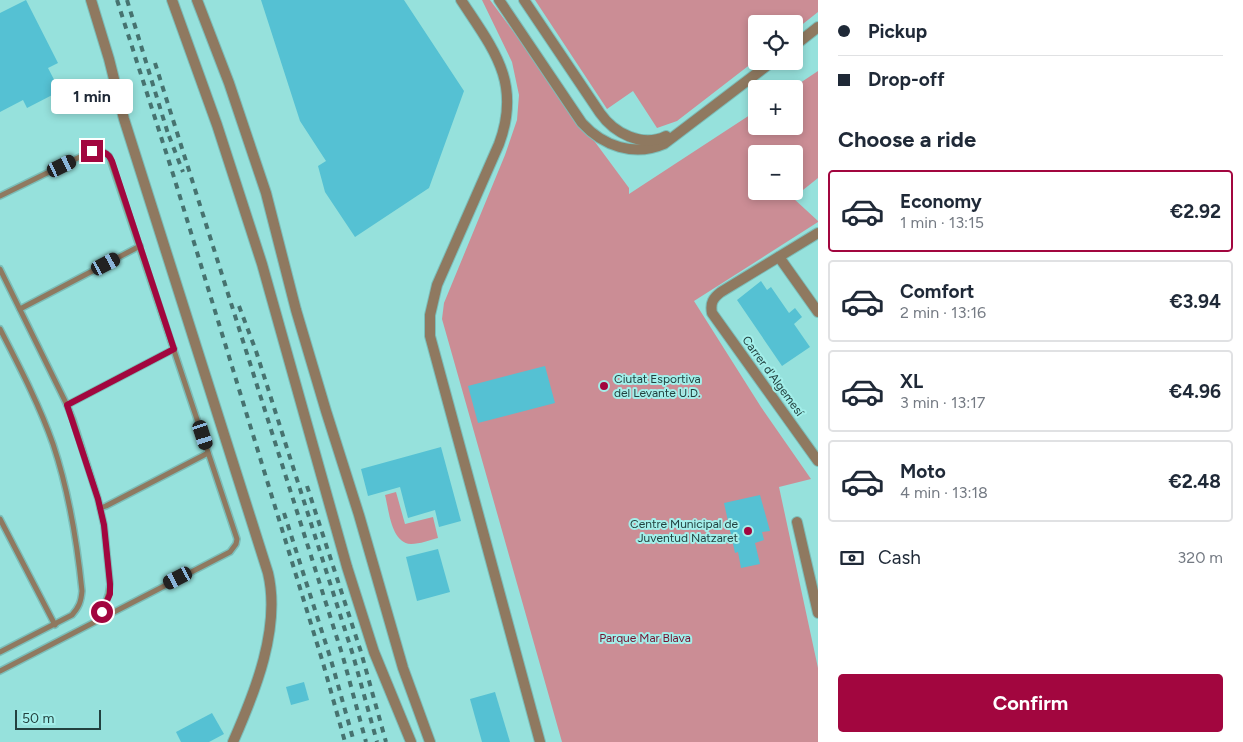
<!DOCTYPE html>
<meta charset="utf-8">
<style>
:root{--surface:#fff;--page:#f6f6f7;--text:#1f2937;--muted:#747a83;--line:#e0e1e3;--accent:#a2063f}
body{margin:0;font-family:Figtree,sans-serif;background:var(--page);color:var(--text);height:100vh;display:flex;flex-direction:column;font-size:19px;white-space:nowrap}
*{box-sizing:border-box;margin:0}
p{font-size:16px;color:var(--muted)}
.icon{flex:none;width:28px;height:28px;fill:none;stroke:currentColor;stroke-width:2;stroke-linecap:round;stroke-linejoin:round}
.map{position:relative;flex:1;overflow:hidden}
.drawer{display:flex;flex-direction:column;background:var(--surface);width:425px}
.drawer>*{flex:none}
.banner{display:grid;align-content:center;height:110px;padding:0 20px;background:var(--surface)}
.tools{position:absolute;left:748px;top:15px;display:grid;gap:10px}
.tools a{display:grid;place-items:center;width:55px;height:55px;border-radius:5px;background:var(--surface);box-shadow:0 2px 8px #0003;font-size:25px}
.scale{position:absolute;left:15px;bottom:12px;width:86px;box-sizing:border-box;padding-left:5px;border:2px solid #22413f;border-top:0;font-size:14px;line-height:18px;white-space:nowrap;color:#22413f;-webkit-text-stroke:4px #a3efea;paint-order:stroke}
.end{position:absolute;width:22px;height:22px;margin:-11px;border:6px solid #a2063f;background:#fff;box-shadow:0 0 0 2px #fff}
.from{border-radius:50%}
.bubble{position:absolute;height:35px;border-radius:5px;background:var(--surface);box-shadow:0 2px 8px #0003;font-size:16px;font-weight:700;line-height:35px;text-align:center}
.car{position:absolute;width:15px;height:30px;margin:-15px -8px;border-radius:6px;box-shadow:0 0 4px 1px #0007;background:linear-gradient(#222 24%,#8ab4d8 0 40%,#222 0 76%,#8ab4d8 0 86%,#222 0)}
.banner b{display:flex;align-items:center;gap:18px;height:48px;font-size:19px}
.banner b+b{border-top:1px solid var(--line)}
.banner i{width:12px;height:12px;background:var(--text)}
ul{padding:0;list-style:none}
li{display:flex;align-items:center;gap:15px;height:82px;margin:0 10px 8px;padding:0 10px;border:2px solid var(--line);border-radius:5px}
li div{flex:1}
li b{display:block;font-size:19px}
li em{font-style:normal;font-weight:700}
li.on{border-color:var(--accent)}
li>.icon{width:45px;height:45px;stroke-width:1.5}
h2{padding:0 20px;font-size:22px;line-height:60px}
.pay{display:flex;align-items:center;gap:12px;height:55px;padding:0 20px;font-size:19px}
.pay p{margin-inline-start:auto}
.action{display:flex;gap:10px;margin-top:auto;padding:10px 20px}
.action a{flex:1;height:58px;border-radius:5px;background:var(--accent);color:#fff;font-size:20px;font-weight:700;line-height:58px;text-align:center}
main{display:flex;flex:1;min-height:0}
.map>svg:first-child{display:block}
.green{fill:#cb8d95;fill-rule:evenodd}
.building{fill:#55c1d3}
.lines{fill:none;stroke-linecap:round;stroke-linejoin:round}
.lane-casing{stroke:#7cbeb9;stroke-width:8}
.street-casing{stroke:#7cbeb9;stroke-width:12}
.lane{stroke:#8f7960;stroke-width:5}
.street{stroke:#8f7960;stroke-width:10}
.rail{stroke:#46726f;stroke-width:4;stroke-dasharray:6 6;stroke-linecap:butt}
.route{stroke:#a2063f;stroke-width:6}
.poi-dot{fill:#a2063f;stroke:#a3efea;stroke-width:2}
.labels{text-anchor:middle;stroke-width:4;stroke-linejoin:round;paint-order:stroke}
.street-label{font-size:12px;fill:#22413f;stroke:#a3efea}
.poi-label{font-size:12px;fill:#22413f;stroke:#a3efea;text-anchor:start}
.park-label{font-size:12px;fill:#74122f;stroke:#a3efea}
</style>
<main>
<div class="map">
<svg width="818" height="742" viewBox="0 0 818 742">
<rect width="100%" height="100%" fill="#96e1dc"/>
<g class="green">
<path d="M482,0h8l139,188v6l127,-83v15h38v-37h-3l27,-18v107l-25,20 25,23v1l-124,79 67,106 50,72 -32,8 39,181v74h-256l-120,-423 2,-16 61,-148 12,-35 2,-25 -7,-33zM756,154h38v37h-38z"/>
<polygon points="535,0 818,0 818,12 794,31 794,24 756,24 756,60 677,121 657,128 633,91 607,109"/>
<path d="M396,492l9,32 28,-7 5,21c-8,2 -18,6 -27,6 -20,-1 -22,-34 -26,-49z"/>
</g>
<g class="building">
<polygon points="26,0 58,63 48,68 60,91 27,108 23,100 0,112 0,13"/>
<polygon points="261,0 404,0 464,91 429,188 355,237 325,192 318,166 326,161 300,121"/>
<polygon points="761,281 767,290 771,287 789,313 795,308 802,317 794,324 810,347 782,366 737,300"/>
<polygon points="545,366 555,403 478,423 468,386"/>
<polygon points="441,447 461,521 439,527 435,510 408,518 400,487 368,496 361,469"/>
<polygon points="760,495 770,531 762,532 764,540 755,543 760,564 741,568 738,552 735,553 724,503"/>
<polygon points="438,549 450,592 417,601 406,557"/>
<polygon points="304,682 309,700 291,705 286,687"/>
<polygon points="495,692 510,742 482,742 470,699"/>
<polygon points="212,713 224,734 209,742 181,742 176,732"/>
</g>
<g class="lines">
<g class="lane-casing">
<g id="lane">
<polyline points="0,196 92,151 102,151 109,156 237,539 236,544 230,552 0,671"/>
<path d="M0,269l67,136 6,15 25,79 6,26 6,59c-1,14 -6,25 -15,36"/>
<polyline points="20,309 140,246"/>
<path d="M0,329c19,37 39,75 53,115 16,48 24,97 29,147 -1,11 -3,16 -10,24l-72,37"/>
<polyline points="67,405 174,349"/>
<polyline points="100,508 106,506 208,453"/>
<polyline points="0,519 55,625"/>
</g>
</g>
<g class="street-casing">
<g id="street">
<path d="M91,0l18,59 15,60 144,454c13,55 -13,119 -35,169"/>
<polyline points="172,0 217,125 262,264 347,567 374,652 411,742"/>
<polyline points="197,0 229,83 266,193 296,310 326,411 359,515 403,668 430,742"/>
<path d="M461,0c32,49 61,82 38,144l-62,141 -7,30v21l110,406"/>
<path d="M499,0l83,123c21,23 52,34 82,21l109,-83"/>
<path d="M524,0l76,113c14,20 42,35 66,23"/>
<polyline points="794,46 818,27"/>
<path d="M818,233l-97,59c-8,6 -11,11 -9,21l106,148"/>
<polyline points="779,257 818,312"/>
<polyline points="797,522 818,613"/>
</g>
</g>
<use href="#lane" class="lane"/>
<use href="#street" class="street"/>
<g class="rail">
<polyline points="117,0 173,174 323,663 345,742"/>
<polyline points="127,0 169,137"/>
<polyline points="155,63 343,657 366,742"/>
<polyline points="169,136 183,172"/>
<polyline points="239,306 256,351 353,655 377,742"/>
<polyline points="307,486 361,652 386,742"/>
<polyline points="284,513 331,660 354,742"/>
</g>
</g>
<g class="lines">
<path class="route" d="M92,151c10,0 16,1 20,10l62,188 -107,56 31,94 6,26 6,59v10l-8,18"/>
</g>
<g class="poi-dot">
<circle cx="604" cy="386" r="5"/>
<circle cx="748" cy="531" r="5"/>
</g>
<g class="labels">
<g class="street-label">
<text transform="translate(773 376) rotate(54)" y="4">Carrer d'Algemesí</text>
</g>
<g class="poi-label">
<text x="614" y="383">Ciutat Esportiva<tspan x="614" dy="14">del Levante U.D.</tspan></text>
<text x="738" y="528" text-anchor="end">Centre Municipal de<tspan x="738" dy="14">Juventud Natzaret</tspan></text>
</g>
<g class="park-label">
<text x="645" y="642">Parque Mar Blava</text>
</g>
</g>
</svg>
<div class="tools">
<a><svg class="icon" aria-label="locate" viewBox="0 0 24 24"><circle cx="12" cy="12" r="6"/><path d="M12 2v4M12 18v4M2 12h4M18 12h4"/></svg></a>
<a>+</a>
<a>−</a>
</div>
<div class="scale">50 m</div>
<i class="end from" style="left:102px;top:612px"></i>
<i class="end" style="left:92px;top:151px"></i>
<div class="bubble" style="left:51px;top:79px;width:82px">1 min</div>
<i class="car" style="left:62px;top:166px;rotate:64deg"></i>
<i class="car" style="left:106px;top:264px;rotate:62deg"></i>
<i class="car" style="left:203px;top:435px;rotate:162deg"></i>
<i class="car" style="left:178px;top:578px;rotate:243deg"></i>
</div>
<section class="drawer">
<div class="banner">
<b><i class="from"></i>Pickup</b>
<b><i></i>Drop-off</b>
</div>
<h2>Choose a ride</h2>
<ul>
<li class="on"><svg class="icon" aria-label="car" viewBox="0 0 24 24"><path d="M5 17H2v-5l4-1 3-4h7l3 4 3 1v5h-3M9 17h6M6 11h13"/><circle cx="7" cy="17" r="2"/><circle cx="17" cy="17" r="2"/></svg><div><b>Economy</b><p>1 min · 13:15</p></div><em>€2.92</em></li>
<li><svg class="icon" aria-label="car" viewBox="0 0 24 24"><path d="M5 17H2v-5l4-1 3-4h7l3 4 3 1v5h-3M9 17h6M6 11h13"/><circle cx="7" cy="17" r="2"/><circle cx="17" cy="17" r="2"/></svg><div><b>Comfort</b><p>2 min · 13:16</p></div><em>€3.94</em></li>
<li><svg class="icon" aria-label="car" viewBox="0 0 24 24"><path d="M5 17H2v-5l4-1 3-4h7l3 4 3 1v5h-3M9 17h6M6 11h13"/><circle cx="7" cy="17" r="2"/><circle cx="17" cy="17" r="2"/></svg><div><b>XL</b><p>3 min · 13:17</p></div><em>€4.96</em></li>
<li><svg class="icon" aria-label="car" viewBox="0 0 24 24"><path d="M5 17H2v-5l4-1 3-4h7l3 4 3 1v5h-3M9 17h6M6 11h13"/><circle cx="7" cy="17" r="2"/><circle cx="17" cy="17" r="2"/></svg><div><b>Moto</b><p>4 min · 13:18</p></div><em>€2.48</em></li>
</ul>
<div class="pay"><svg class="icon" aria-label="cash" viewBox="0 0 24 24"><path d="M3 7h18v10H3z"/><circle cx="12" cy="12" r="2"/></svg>Cash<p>320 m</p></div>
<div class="action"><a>Confirm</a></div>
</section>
</main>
